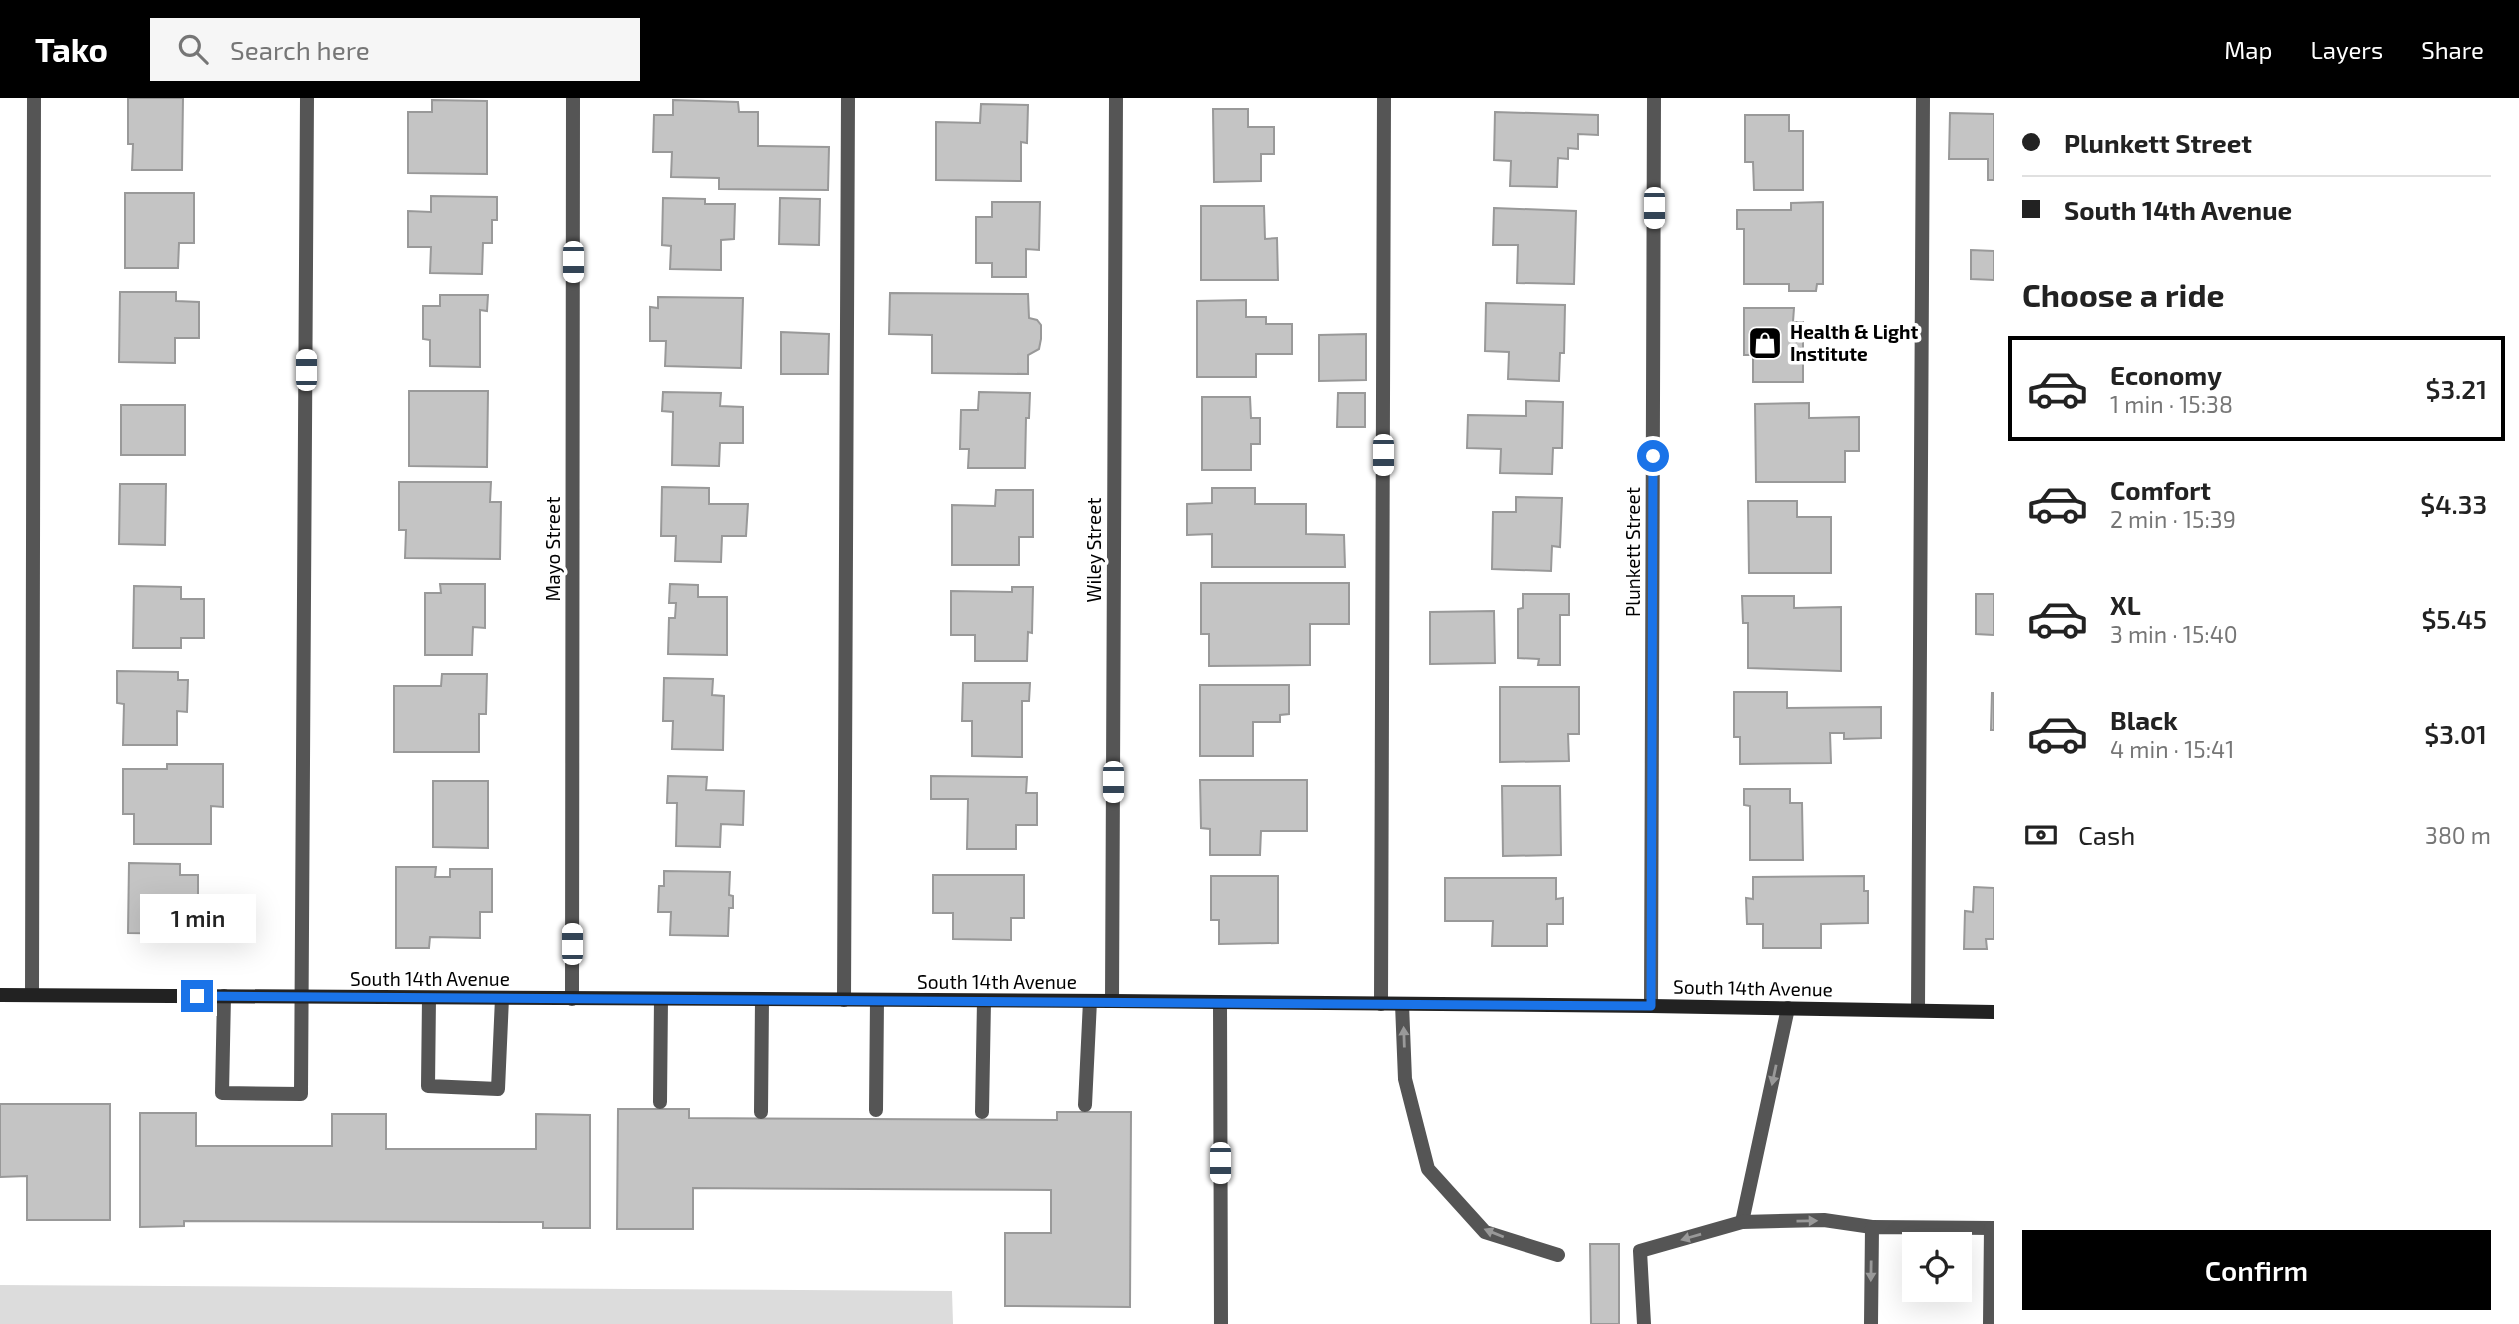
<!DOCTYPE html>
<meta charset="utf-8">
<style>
:root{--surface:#fff;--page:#f6f6f6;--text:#222;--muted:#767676;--line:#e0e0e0;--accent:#000}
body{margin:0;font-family:"Exo 2",sans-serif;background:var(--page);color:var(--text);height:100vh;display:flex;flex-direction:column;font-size:26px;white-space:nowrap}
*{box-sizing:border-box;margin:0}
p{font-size:23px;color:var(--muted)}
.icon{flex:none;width:38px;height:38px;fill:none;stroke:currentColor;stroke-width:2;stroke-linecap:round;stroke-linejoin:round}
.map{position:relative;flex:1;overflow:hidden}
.side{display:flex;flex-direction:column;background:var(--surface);width:525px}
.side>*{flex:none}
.hud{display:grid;align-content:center;height:154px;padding:0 28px;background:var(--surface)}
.controls{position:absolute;left:1902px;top:1134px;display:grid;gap:14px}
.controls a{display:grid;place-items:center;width:70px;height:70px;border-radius:0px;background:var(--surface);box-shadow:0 7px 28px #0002;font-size:35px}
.end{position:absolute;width:32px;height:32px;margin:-16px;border:9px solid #1a73e8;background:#fff;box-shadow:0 0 0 4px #fff}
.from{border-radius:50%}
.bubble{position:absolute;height:49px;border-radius:0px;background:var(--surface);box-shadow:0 7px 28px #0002;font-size:23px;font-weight:600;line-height:49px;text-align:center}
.car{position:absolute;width:21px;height:42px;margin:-21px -10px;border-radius:9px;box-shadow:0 0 5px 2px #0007;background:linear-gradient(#fff 24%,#345 0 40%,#fff 0 76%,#345 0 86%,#fff 0)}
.hud b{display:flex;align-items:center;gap:24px;height:66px;font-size:26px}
.hud b+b{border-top:2px solid var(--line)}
.hud i{width:18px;height:18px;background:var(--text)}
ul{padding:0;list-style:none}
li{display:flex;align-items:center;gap:21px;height:105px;margin:0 14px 10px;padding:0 14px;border:4px solid transparent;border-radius:0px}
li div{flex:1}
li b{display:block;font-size:26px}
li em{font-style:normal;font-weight:600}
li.active{border-color:var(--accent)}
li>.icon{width:63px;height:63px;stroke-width:1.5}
h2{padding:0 28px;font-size:32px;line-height:84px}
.pay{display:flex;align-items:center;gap:18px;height:77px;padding:0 28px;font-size:26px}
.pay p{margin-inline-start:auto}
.button{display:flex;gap:14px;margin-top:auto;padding:14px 28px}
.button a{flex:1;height:80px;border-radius:0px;background:var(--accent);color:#fff;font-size:28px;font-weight:600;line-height:80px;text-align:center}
header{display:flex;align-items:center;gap:42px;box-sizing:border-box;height:98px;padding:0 35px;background:var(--accent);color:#fff}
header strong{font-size:33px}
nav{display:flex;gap:38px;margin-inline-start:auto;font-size:24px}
.search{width:490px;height:63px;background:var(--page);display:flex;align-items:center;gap:18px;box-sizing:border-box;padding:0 24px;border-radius:0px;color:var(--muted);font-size:26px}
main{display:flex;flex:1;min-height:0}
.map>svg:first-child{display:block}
.green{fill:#dcdcdc}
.building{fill:#c4c4c4;stroke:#999;stroke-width:2}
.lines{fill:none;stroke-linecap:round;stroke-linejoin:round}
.lane{stroke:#555;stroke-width:14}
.street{stroke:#555;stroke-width:14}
.secondary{stroke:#222;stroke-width:14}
.oneway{fill:#999}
.route{stroke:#1a73e8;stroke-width:9}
.labels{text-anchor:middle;stroke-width:7;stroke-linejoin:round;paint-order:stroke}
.poi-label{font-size:19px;font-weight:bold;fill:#000;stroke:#fff;text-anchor:start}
.street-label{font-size:19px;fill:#000;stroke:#fff}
</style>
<header>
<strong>Tako</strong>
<div class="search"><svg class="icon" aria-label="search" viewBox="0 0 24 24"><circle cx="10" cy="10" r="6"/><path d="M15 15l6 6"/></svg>Search here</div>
<nav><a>Map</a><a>Layers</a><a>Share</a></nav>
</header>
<main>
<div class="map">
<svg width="1994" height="1226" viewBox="0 0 1994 1226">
<rect width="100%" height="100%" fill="#fff"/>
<polygon class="green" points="0,1187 952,1193 953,1226 0,1226"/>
<g class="building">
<polygon points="128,0 183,0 182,72 132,72 133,46 128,46"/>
<polygon points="432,2 487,3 487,76 408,75 408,14 432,14"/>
<polygon points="673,2 738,4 739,14 758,14 758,48 829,49 828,92 719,91 719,80 671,79 672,54 653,54 654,17 673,17"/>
<polygon points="981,6 1028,7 1027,45 1021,44 1021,83 936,82 936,24 980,25"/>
<polygon points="1213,11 1248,11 1248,29 1274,29 1274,56 1261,56 1261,83 1214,84"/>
<polygon points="1495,14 1598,17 1598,37 1578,36 1578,51 1568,50 1568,61 1558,60 1557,89 1510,88 1511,63 1494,62"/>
<polygon points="1950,15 1994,16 1994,82 1988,82 1988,61 1949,61"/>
<polygon points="1745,17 1789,17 1789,33 1803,33 1803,92 1754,92 1753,64 1745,64"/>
<polygon points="125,95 194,95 194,145 179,145 178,170 125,170"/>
<polygon points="431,98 497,99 497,122 492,122 492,145 483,145 482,176 430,175 431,149 408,149 408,113 431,114"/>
<polygon points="663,100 705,101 705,106 735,106 734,141 721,142 721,172 670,171 671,148 662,147"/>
<polygon points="780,100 820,101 819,147 779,146"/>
<polygon points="992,104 1040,104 1039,152 1026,151 1026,179 992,179 992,165 976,165 976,119 992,119"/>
<polygon points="1823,104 1823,186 1817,186 1816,193 1789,193 1789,186 1744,186 1744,131 1737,131 1737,112 1791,112 1791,105"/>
<polygon points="1201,108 1264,108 1265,141 1277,140 1278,182 1201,182"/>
<polygon points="1494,110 1576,113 1574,186 1517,185 1518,147 1493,147"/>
<polygon points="1971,152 1994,153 1994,182 1971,181"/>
<polygon points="120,194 176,194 176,203 199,204 199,240 175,240 175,265 119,264"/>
<polygon points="890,195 1028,196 1029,220 1037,222 1041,227 1041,241 1039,251 1028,257 1028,276 932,275 932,237 889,236"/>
<polygon points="440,197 488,197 487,213 480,212 480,269 430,268 430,242 423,241 423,208 440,208"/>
<polygon points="658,199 743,200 741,270 665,268 666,243 650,243 650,209 658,210"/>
<polygon points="1246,202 1246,219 1266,219 1266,226 1292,226 1292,256 1256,256 1256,279 1197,279 1197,203"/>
<polygon points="1486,205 1565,207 1564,255 1560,255 1559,283 1508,281 1509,254 1485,253"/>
<polygon points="1744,210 1794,210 1793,224 1803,224 1803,284 1753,284 1753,257 1744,257"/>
<polygon points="781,234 829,236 828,276 781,276"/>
<polygon points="1366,236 1366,282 1319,283 1319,237"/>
<polygon points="409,293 488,293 487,369 409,368"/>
<polygon points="663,294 721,295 720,308 743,309 743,345 720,345 719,368 672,367 673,314 662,313"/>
<polygon points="979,294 1030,295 1029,320 1026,320 1025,370 968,370 969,351 960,351 961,312 978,312"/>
<polygon points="1338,295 1365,295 1365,329 1337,329"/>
<polygon points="1202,299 1250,299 1251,320 1260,320 1260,346 1251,346 1251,372 1202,372"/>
<polygon points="1526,303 1563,304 1562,350 1553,350 1552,376 1500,375 1501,351 1467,350 1468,317 1526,318"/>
<polygon points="1809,305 1809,320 1859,319 1859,353 1845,353 1845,384 1756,384 1755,306"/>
<rect x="121" y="307" width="64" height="50"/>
<polygon points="399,384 491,384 490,404 501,404 500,461 405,460 406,432 399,432"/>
<polygon points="120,386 166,386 165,447 119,446"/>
<polygon points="662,389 709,390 709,406 748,406 746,438 722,438 721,464 675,463 676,438 661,438"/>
<polygon points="1212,390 1255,390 1255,406 1306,406 1306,436 1344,437 1345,469 1212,469 1212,436 1187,437 1187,406 1212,405"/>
<polygon points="996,392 1033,392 1033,439 1019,439 1019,467 952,467 952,407 995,408"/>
<polygon points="1516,399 1562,400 1560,449 1552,448 1551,473 1492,471 1493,414 1516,414"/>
<polygon points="1748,403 1797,403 1797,419 1831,419 1831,475 1749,475"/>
<polygon points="1201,485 1349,485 1349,526 1310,526 1310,567 1209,568 1209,536 1201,536"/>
<polygon points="440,486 485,486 485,530 473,529 472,557 425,557 425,495 441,495"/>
<polygon points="670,486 698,487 698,499 727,499 727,557 668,556 669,520 675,520 676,505 669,505"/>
<polygon points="134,488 181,489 181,501 204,501 204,540 181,540 181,550 133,550"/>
<polygon points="1012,489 1033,489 1032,535 1028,534 1027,563 975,563 975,537 951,537 951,493 1012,494"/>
<polygon points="1523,496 1569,496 1569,517 1560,517 1560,567 1538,567 1539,561 1518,560 1518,511 1523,510"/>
<polygon points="1976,496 1994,496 1994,537 1976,536"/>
<polygon points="1742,498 1794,498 1794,510 1841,509 1841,573 1748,570 1748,525 1743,525"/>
<polygon points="1494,513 1495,565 1430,566 1430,514"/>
<polygon points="117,573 178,574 178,582 188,582 187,614 177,613 177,647 123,647 124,606 117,605"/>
<polygon points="442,576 487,576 486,616 479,616 479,654 394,654 394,588 441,588"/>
<polygon points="664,580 713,581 712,597 724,598 723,652 672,651 673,623 663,623"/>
<polygon points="963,585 1030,585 1029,603 1022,603 1022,659 972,658 972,623 962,623"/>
<polygon points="1200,587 1289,587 1289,616 1280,617 1280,624 1253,624 1253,658 1200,658"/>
<polygon points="1500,589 1579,589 1579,636 1568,636 1569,663 1500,664"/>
<polygon points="1734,594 1787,594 1787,610 1881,609 1881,640 1844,641 1844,635 1830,635 1831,665 1740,666 1740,639 1734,639"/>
<polygon points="1992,595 1994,595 1994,632 1991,632"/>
<polygon points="167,666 223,666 223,709 211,708 211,746 134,746 134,716 123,716 123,671 167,671"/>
<polygon points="668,678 707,679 706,692 744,693 743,727 721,726 720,749 676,748 677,705 667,705"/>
<polygon points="931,678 1027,679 1026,695 1037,695 1037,727 1016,727 1016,751 967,751 968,701 931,701"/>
<polygon points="1200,682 1307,682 1307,733 1261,733 1260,757 1210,757 1210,731 1201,730"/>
<polygon points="433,683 488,683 488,750 433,749"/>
<polygon points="1502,688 1560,688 1561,757 1503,758"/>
<polygon points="1744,691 1790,691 1790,705 1802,705 1803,762 1750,762 1750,708 1744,707"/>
<polygon points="129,765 180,766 180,777 198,777 198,836 128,835"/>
<polygon points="396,769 436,769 435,779 450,779 450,771 492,771 492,814 480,814 480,840 430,839 429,850 396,850"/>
<polygon points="664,773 730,774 729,797 733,798 733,810 729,810 728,838 670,837 671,814 658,814 659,788 664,788"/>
<polygon points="933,777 1024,777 1024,820 1011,820 1011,842 953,841 953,815 933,815"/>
<polygon points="1211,778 1278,778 1278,845 1219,846 1219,822 1211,822"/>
<polygon points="1864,778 1864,793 1868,793 1868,825 1821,826 1821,850 1763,850 1763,826 1747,826 1746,800 1753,801 1753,779"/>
<polygon points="1445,780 1556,780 1556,801 1563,800 1563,826 1547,826 1547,848 1492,848 1493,823 1445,823"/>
<polygon points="1974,789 1994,790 1994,841 1986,841 1987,851 1964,851 1965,813 1973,814"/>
<polygon points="0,1006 110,1006 110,1122 27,1122 27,1078 0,1079"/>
<polygon points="618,1011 689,1011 689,1020 1057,1022 1057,1014 1131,1014 1130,1209 1005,1208 1005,1135 1051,1135 1051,1092 693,1090 693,1131 617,1131"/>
<polygon points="140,1015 196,1015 196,1048 332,1048 332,1016 386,1016 386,1051 536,1051 536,1016 590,1017 590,1130 543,1130 543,1124 184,1123 184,1128 140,1129"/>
<polygon points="1590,1146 1619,1146 1619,1226 1591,1226"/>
</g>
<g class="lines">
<g class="lane">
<polyline points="224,898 222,995 301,996 307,0"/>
<polyline points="429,900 428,988 498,991 502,900"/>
<polyline points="844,902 848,0"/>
<polyline points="1381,906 1384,0"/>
<polyline points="1402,906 1405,981 1428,1071 1485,1134 1558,1157"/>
<polyline points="1918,912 1923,0"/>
<polyline points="660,1004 661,901"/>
<polyline points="1085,1007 1090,903"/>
<polyline points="876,1012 877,902"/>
<polyline points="761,1014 762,902"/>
<polyline points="982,1014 984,903"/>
<polyline points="1742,1124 1788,910"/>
<polyline points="1644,1226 1640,1153 1742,1124 1824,1122 1872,1129"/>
<polyline points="1871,1226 1872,1129 1994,1130"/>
<polyline points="1990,1226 1991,1130"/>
</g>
<g class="street">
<polyline points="32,897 34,0"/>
<polyline points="572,901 573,0"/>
<polyline points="1112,903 1116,0"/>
<polyline points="1220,905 1221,1226"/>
<polyline points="1651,908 1654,0"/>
</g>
<polyline class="secondary" points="0,897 1112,903 1651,908 1994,914"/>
</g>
<defs><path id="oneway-solid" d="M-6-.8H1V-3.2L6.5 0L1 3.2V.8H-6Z" transform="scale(1.75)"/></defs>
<g class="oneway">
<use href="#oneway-solid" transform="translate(1404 939) rotate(-92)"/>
<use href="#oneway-solid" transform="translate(1774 977) rotate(102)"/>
<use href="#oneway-solid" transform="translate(1807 1123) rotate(-1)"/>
<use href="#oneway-solid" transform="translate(1494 1135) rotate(-158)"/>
<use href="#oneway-solid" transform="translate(1691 1139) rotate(164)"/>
<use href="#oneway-solid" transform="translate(1871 1173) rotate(91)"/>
</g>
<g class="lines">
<polyline class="route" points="197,898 1651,908 1653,358"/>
</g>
<defs>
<g id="shop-square" transform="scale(1.75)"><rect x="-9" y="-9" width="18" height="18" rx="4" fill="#000" stroke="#fff"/><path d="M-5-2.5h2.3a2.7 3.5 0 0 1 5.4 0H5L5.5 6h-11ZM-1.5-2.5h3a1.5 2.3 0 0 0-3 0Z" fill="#fff"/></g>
</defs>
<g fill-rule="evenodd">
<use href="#shop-square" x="1765" y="245"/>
</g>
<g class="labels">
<g class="poi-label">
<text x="1790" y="241">Health &amp; Light<tspan x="1790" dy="22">Institute</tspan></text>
</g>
<g class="street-label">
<text transform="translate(553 451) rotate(-90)" y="7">Mayo Street</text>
<text transform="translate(1094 452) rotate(-90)" y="7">Wiley Street</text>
<text transform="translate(1633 454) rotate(-90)" y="7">Plunkett Street</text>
<text x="430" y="888">South 14th Avenue</text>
<text x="997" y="891">South 14th Avenue</text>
<text transform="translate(1753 890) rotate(1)" y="7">South 14th Avenue</text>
</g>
</g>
</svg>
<div class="controls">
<a><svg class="icon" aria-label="locate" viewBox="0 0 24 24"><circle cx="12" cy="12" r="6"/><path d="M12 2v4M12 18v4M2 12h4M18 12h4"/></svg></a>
</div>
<i class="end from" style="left:1653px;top:358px"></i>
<i class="end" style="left:197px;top:898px"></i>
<div class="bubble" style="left:140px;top:796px;width:116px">1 min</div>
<i class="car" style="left:1654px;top:110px;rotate:180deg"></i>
<i class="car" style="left:573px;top:164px;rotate:180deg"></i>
<i class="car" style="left:306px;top:272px;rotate:0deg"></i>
<i class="car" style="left:1383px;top:357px;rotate:180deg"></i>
<i class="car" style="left:1113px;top:684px;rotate:180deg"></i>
<i class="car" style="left:572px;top:846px;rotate:0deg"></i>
<i class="car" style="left:1220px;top:1065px;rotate:180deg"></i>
</div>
<section class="side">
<div class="hud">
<b><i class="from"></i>Plunkett Street</b>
<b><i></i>South 14th Avenue</b>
</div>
<h2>Choose a ride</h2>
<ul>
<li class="active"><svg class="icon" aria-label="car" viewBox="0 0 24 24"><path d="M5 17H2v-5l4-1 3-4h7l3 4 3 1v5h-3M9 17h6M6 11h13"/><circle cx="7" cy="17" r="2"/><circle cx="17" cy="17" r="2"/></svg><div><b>Economy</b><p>1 min · 15:38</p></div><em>$3.21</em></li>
<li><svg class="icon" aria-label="car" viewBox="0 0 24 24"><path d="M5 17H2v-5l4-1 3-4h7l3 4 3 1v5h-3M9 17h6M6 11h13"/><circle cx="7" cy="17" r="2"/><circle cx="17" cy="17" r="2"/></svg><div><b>Comfort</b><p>2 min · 15:39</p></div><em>$4.33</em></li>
<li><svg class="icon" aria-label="car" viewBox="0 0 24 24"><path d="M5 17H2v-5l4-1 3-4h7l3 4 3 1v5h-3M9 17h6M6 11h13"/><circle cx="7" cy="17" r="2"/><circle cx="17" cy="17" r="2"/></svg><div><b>XL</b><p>3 min · 15:40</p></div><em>$5.45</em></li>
<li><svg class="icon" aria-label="car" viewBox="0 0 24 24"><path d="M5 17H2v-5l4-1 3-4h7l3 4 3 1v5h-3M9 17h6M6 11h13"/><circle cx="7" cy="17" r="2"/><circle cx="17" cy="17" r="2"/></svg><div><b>Black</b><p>4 min · 15:41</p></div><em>$3.01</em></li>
</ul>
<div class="pay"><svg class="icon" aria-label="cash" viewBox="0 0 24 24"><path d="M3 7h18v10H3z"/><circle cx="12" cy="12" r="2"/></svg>Cash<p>380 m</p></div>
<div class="button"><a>Confirm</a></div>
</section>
</main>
